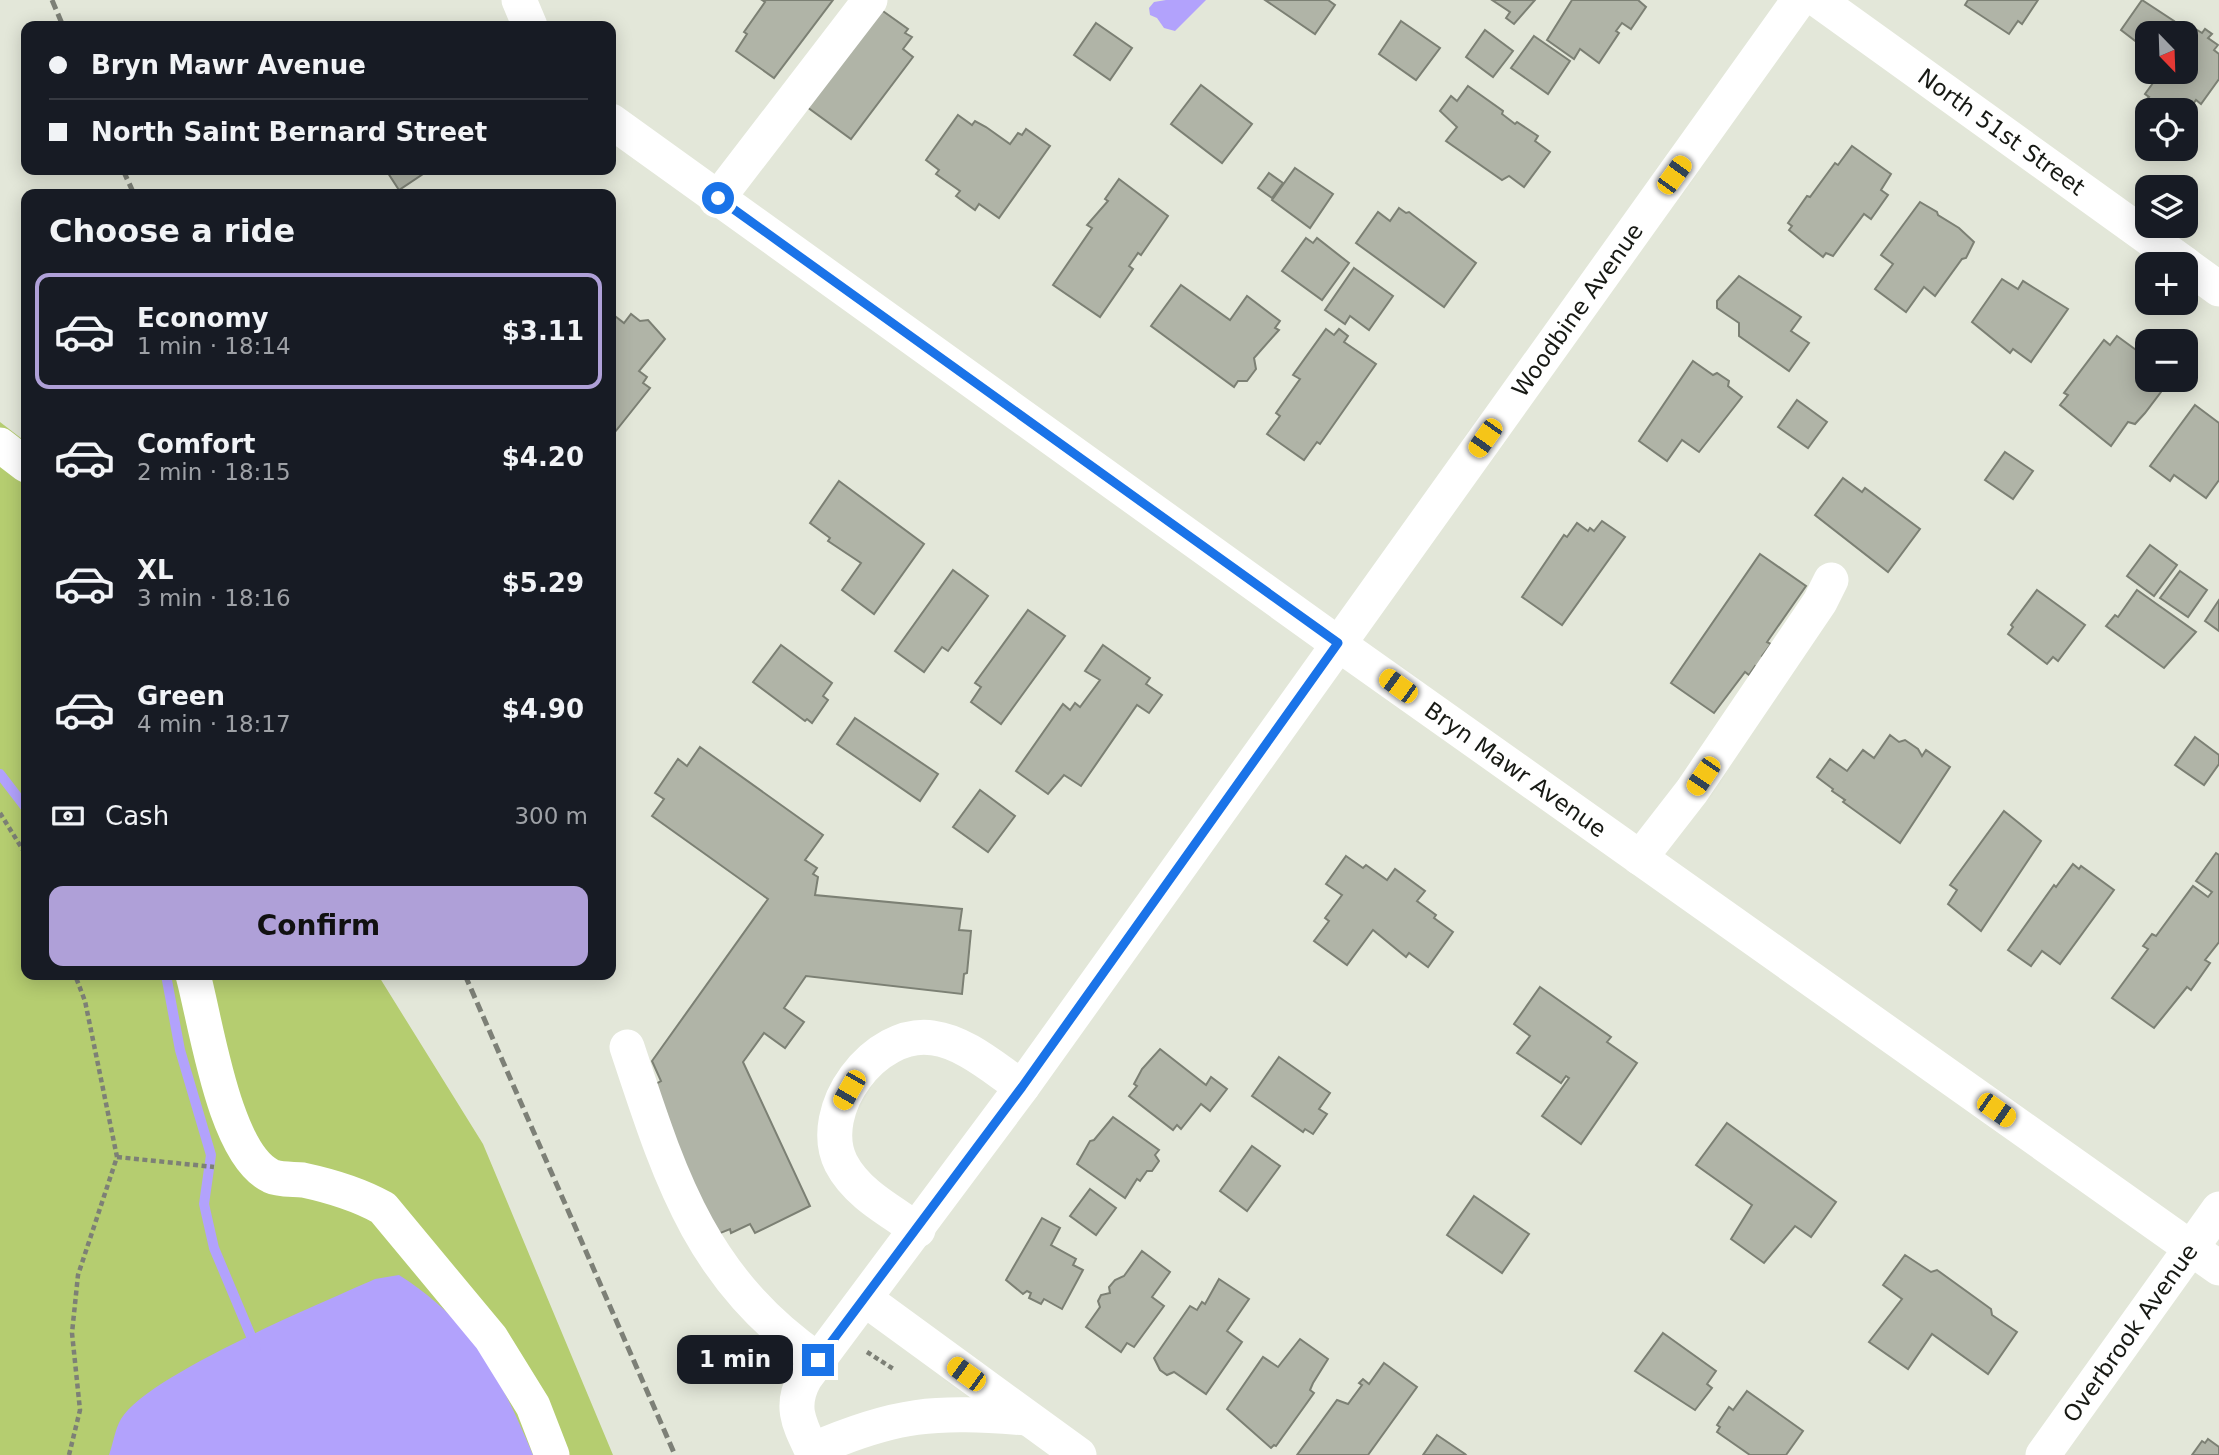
<!DOCTYPE html>
<meta charset="utf-8">
<style>
:root{--surface:#171b24;--page:#242831;--text:#f1f3f6;--muted:#9ea1a6;--line:#363941;--accent:#afa0d8}
body{margin:0;font-family:"DejaVu Sans",sans-serif;background:var(--page);color:var(--text);height:100vh;display:flex;flex-direction:column;font-size:26px;white-space:nowrap}
*{box-sizing:border-box;margin:0}
p{font-size:23px;color:var(--muted)}
.icon{flex:none;width:38px;height:38px;fill:none;stroke:currentColor;stroke-width:2;stroke-linecap:round;stroke-linejoin:round}
.map{position:relative;flex:1;overflow:hidden}
.drawer{position:absolute;left:21px;top:189px;width:595px;height:791px;display:flex;flex-direction:column;background:var(--surface);border-radius:14px;box-shadow:0 4px 18px #0003}
.drawer>*{flex:none}
.banner{position:absolute;left:21px;top:21px;width:595px;height:154px;border-radius:14px;box-shadow:0 4px 18px #0003;display:grid;align-content:center;height:154px;padding:0 28px;background:var(--surface)}
.needle{width:46px;rotate:157deg}
.tools{position:absolute;left:2135px;top:21px;display:grid;gap:14px}
.tools a{display:grid;place-items:center;width:63px;height:63px;border-radius:14px;background:var(--surface);box-shadow:0 4px 18px #0003;font-size:35px}
.end{position:absolute;width:32px;height:32px;margin:-16px;border:9px solid #1a73e8;background:#fff;box-shadow:0 0 0 4px #fff}
.from{border-radius:50%}
.bubble{position:absolute;height:49px;border-radius:14px;background:var(--surface);box-shadow:0 4px 18px #0003;font-size:23px;font-weight:700;line-height:49px;text-align:center}
.car{position:absolute;width:21px;height:42px;margin:-21px -10px;border-radius:9px;box-shadow:0 0 5px 2px #0007;background:linear-gradient(#f5c518 24%,#345 0 40%,#f5c518 0 76%,#345 0 86%,#f5c518 0)}
.banner b{display:flex;align-items:center;gap:24px;height:66px;font-size:26px}
.banner b+b{border-top:2px solid var(--line)}
.banner i{width:18px;height:18px;background:var(--text)}
ul{padding:0;list-style:none}
li{display:flex;align-items:center;gap:21px;height:116px;margin:0 14px 10px;padding:0 14px;border:4px solid transparent;border-radius:14px}
li div{flex:1}
li b{display:block;font-size:26px}
li em{font-style:normal;font-weight:700}
li.on{border-color:var(--accent)}
li>.icon{width:63px;height:63px;stroke-width:1.5}
h2{padding:0 28px;font-size:32px;line-height:84px}
.pay{display:flex;align-items:center;gap:18px;height:77px;padding:0 28px;font-size:26px}
.pay p{margin-inline-start:auto}
.primary-button{display:flex;gap:14px;margin-top:auto;padding:14px 28px}
.primary-button a{flex:1;height:80px;border-radius:14px;background:var(--accent);color:#111;font-size:28px;font-weight:700;line-height:80px;text-align:center}
.map>svg:first-child{display:block}
.green{fill:#b5cd70}
.water{fill:#b2a2fc}
.lines{fill:none;stroke-linecap:round;stroke-linejoin:round}
.stream{stroke:#b2a2fc;stroke-width:10}
.building{fill:#b0b4a7;stroke:#7c8074;stroke-width:2}
.path{stroke:#7d8076;stroke-width:4.5;stroke-dasharray:5 3.5;stroke-linecap:butt}
.minor{stroke:#fff;stroke-width:35}
.rail{stroke:#7d8077;stroke-width:5;stroke-dasharray:10 5;stroke-linecap:butt}
.route{stroke:#1a73e8;stroke-width:9}
.labels{text-anchor:middle;stroke-width:5;stroke-linejoin:round;paint-order:stroke}
.street-label{font-size:23px;fill:#171914;stroke:#fff}
</style>
<div class="map">
<svg width="2219" height="1455" viewBox="0 0 2219 1455">
<rect width="100%" height="100%" fill="#e3e7d9"/>
<polygon class="green" points="0,422 26,442 26,975 378,975 483,1144 613,1455 0,1455"/>
<g class="water">
<polygon points="1166,0 1206,0 1175,31 1164,28 1157,18 1150,15 1149,8 1154,2"/>
<path d="M399,1275c74,47 101,102 134,180h-424c4,-11 6,-26 12,-36 26,-44 201,-116 254,-140z"/>
</g>
<g class="lines">
<g class="stream">
<polyline points="0,774 26,808"/>
<polyline points="166,975 180,1050 211,1155 204,1204 214,1248 256,1348"/>
</g>
</g>
<g class="building">
<polygon points="762,0 833,0 774,78 736,51 747,34 744,32 765,2"/>
<polygon points="1265,0 1328,0 1335,5 1315,34"/>
<polygon points="1492,0 1535,0 1514,24 1506,18 1510,12"/>
<polygon points="1572,0 1638,0 1646,7 1631,29 1622,23 1616,31 1619,33 1599,63 1580,49 1574,59 1547,40"/>
<polygon points="1968,0 2038,0 2022,24 2018,21 2009,34 1965,5"/>
<polygon points="2142,0 2174,21 2165,33 2147,33 2147,50 2121,30"/>
<polygon points="880,9 908,29 905,33 912,37 903,49 913,57 851,139 807,107"/>
<polygon points="1401,21 1440,48 1416,80 1379,54"/>
<polygon points="1096,23 1132,48 1110,80 1074,55"/>
<polygon points="2194,28 2202,33 2205,29 2212,34 2208,38 2218,45 2214,50 2219,54 2219,79 2201,104 2196,100 2186,114 2186,110 2147,112 2140,107 2149,97 2145,94 2161,72 2186,72 2186,38"/>
<polygon points="1485,30 1513,51 1493,77 1466,57"/>
<polygon points="1534,36 1570,61 1548,94 1511,68"/>
<polygon points="1201,85 1252,124 1222,163 1171,124"/>
<polygon points="1468,86 1503,111 1502,114 1515,124 1517,122 1538,136 1535,141 1550,152 1524,187 1509,176 1502,180 1446,141 1457,127 1440,111 1451,96 1457,101"/>
<polygon points="958,115 972,125 975,121 986,127 1010,144 1018,133 1022,135 1026,129 1050,146 999,218 979,204 975,210 956,196 960,191 936,174 939,170 926,160"/>
<polygon points="1852,146 1891,174 1881,190 1888,195 1871,219 1864,214 1833,256 1826,253 1823,257 1801,240 1789,230 1792,226 1788,223 1807,196 1810,197 1835,163 1838,165"/>
<polygon points="1295,168 1333,194 1310,228 1272,200"/>
<polygon points="386,170 429,170 399,190"/>
<polygon points="1269,173 1283,183 1272,198 1258,188"/>
<polygon points="1119,179 1168,216 1141,255 1138,253 1129,266 1133,269 1100,317 1053,285 1092,228 1087,225 1108,201 1105,199"/>
<polygon points="1920,202 1937,212 1938,215 1959,228 1974,242 1966,258 1962,259 1935,296 1924,287 1906,312 1875,289 1893,264 1881,255"/>
<polygon points="1399,208 1406,213 1409,212 1476,263 1444,307 1356,243 1378,212 1390,221"/>
<polygon points="1306,238 1313,243 1317,238 1349,263 1322,300 1282,271"/>
<polygon points="1354,268 1393,296 1369,330 1350,316 1345,324 1325,310"/>
<polygon points="1739,276 1801,317 1791,331 1809,343 1789,371 1739,336 1739,323 1717,308 1717,301"/>
<polygon points="2002,279 2018,289 2023,281 2068,309 2031,362 2013,349 2010,353 1972,322"/>
<polygon points="1181,285 1230,320 1247,296 1280,321 1275,328 1279,330 1254,358 1256,369 1247,381 1238,381 1234,387 1151,326"/>
<polygon points="611,313 624,323 631,314 640,321 648,320 665,339 639,371 647,377 643,383 650,388 611,437"/>
<polygon points="1326,329 1334,335 1339,329 1348,336 1344,342 1376,364 1320,444 1317,442 1304,460 1267,434 1280,416 1276,413 1300,379 1293,375"/>
<polygon points="2117,336 2147,358 2147,380 2170,380 2145,413 2135,424 2128,422 2111,446 2060,405 2068,395 2064,393 2104,340 2110,345"/>
<polygon points="1693,361 1713,375 1717,373 1729,381 1728,386 1742,397 1699,452 1682,440 1667,461 1639,441"/>
<polygon points="1797,400 1827,422 1808,448 1778,427"/>
<polygon points="2195,405 2219,423 2219,480 2206,498 2174,475 2170,481 2150,466"/>
<polygon points="2005,452 2033,471 2013,499 1985,480"/>
<polygon points="1843,478 1862,492 1865,488 1920,529 1888,572 1815,515"/>
<polygon points="839,481 924,544 874,614 842,590 861,563 828,541 830,538 810,523"/>
<polygon points="1602,521 1625,537 1562,625 1522,597 1564,535 1567,537 1577,523 1588,531 1590,528 1594,531"/>
<polygon points="2150,545 2177,565 2154,596 2127,576"/>
<polygon points="1760,554 1806,586 1767,642 1771,644 1762,656 1765,658 1758,669 1755,666 1749,675 1745,672 1714,713 1671,683"/>
<polygon points="953,570 988,596 948,651 942,647 924,672 895,651"/>
<polygon points="2180,571 2207,590 2188,617 2160,598"/>
<polygon points="2037,590 2085,625 2058,661 2053,657 2047,664 2008,634 2013,627 2011,625"/>
<polygon points="2137,590 2196,632 2164,668 2106,626 2115,615 2118,617"/>
<polygon points="2219,600 2219,631 2205,621"/>
<polygon points="1028,610 1065,636 1001,724 971,702 981,687 975,683"/>
<polygon points="781,645 832,683 823,696 828,700 812,723 807,719 805,721 753,682"/>
<polygon points="1103,645 1150,678 1146,684 1162,695 1149,713 1137,705 1081,786 1064,775 1048,794 1016,771 1063,704 1070,710 1075,703 1080,707 1100,680 1085,671"/>
<polygon points="855,718 938,774 920,801 837,744"/>
<polygon points="1890,735 1899,742 1905,740 1918,749 1922,756 1926,750 1950,767 1900,843 1843,802 1845,800 1832,791 1833,789 1817,777 1830,759 1847,771 1863,750 1874,758"/>
<polygon points="2195,737 2219,755 2219,764 2204,785 2175,765"/>
<polygon points="700,747 823,835 805,860 817,868 813,874 818,877 815,895 962,909 959,930 971,931 967,973 964,974 962,994 806,976 784,1008 804,1022 785,1048 764,1033 743,1062 810,1206 755,1233 750,1224 731,1233 730,1229 713,1236 652,1086 661,1081 652,1061 768,899 652,816 664,799 655,793 678,759 687,766"/>
<polygon points="980,790 1015,816 988,852 953,827"/>
<polygon points="2004,811 2041,841 1981,931 1948,904 1957,890 1950,885"/>
<polygon points="2216,853 2219,855 2219,942 2205,960 2210,963 2191,990 2187,987 2154,1028 2112,998 2148,949 2143,946 2152,934 2156,936 2193,886 2208,897 2212,892 2196,881"/>
<polygon points="1346,856 1363,868 1366,865 1387,880 1395,869 1425,891 1417,901 1436,915 1434,918 1453,932 1428,967 1409,953 1406,957 1373,930 1347,965 1314,941 1329,921 1325,918 1342,895 1326,884"/>
<polygon points="2073,864 2079,869 2081,866 2114,890 2060,964 2042,951 2031,966 2008,950 2054,885 2056,887"/>
<polygon points="1540,987 1611,1037 1607,1042 1637,1063 1581,1144 1542,1116 1569,1078 1566,1076 1561,1083 1517,1053 1530,1036 1514,1024"/>
<polygon points="1160,1049 1206,1085 1211,1077 1227,1089 1210,1111 1201,1104 1181,1129 1177,1125 1173,1130 1129,1096 1137,1086 1134,1084 1142,1069"/>
<polygon points="1279,1057 1330,1093 1319,1109 1327,1114 1313,1134 1305,1129 1303,1132 1252,1096"/>
<polygon points="1113,1117 1159,1150 1155,1155 1159,1161 1152,1171 1147,1171 1140,1181 1137,1179 1125,1198 1077,1164 1090,1141 1094,1140"/>
<polygon points="1727,1123 1836,1202 1811,1237 1795,1226 1764,1263 1731,1239 1752,1205 1696,1165"/>
<polygon points="1252,1146 1280,1166 1247,1211 1220,1191"/>
<polygon points="1090,1189 1116,1208 1096,1235 1070,1216"/>
<polygon points="1474,1196 1529,1234 1502,1273 1447,1235"/>
<polygon points="1042,1218 1060,1228 1051,1245 1076,1259 1073,1265 1083,1270 1062,1309 1044,1299 1041,1304 1029,1298 1031,1293 1027,1291 1023,1294 1006,1280"/>
<polygon points="1142,1251 1170,1272 1152,1297 1164,1306 1134,1347 1127,1343 1121,1352 1086,1327 1100,1307 1098,1301 1101,1295 1110,1293 1109,1287 1115,1280 1124,1276"/>
<polygon points="1905,1255 1931,1272 1937,1270 1991,1309 1992,1315 2017,1332 1988,1374 1932,1334 1908,1369 1869,1342 1902,1299 1883,1285"/>
<polygon points="1219,1279 1249,1299 1227,1331 1242,1342 1206,1394 1174,1372 1167,1375 1160,1370 1154,1358 1190,1306 1197,1310 1202,1302 1205,1304"/>
<polygon points="1663,1333 1716,1371 1707,1384 1712,1388 1695,1410 1635,1371"/>
<polygon points="1300,1339 1328,1359 1313,1383 1310,1390 1314,1393 1276,1446 1274,1445 1271,1448 1227,1409 1263,1357 1278,1367"/>
<polygon points="1384,1363 1417,1387 1368,1455 1297,1455 1337,1400 1348,1404 1362,1385 1359,1383 1363,1379 1369,1384"/>
<polygon points="1747,1391 1803,1431 1786,1455 1750,1455 1717,1432 1720,1427 1717,1425 1729,1407 1733,1410"/>
<polygon points="1437,1435 1465,1454 1466,1455 1423,1455"/>
<polygon points="2208,1439 2219,1447 2219,1455 2192,1455 2202,1441 2205,1443"/>
</g>
<g class="lines">
<g class="path">
<polyline points="0,813 26,855"/>
<polyline points="117,1157 214,1167"/>
<polyline points="867,1352 895,1370"/>
<polyline points="69,1455 80,1410 72,1333 78,1275 117,1157 85,1001 75,975"/>
</g>
<g class="minor">
<polyline points="519,0 530,26"/>
<path id="s1" d="M1818,0l367,264"/>
<path id="s2" d="M611,121l726,522 882,625"/>
<polyline points="718,198 870,0"/>
<polyline points="2186,265 2219,289"/>
<polyline points="0,445 26,465"/>
<polyline points="1640,858 1692,791 1820,602 1831,580"/>
<path d="M193,975c13,47 31,179 78,201 8,4 22,3 32,4 28,6 55,14 80,28l108,130 42,68 19,49"/>
<path d="M627,1047c43,130 73,231 191,313"/>
<path d="M918,1230c-27,-19 -61,-36 -77,-67 -26,-53 34,-134 92,-125 32,4 63,32 89,49"/>
<polyline points="865,1299 1079,1455"/>
<path d="M812,1450c85,-37 122,-39 214,-32"/>
<path id="s3" d="M814,1455c-13,-28 -26,-47 -9,-77l217,-291 777,-1087"/>
<path id="s4" d="M2043,1455l176,-246"/>
</g>
<g class="rail">
<polyline points="52,0 63,26"/>
<polyline points="123,170 134,194"/>
<polyline points="465,975 675,1455"/>
</g>
</g>
<g class="lines">
<polyline class="route" points="718,198 1338,643 1022,1087 818,1360"/>
</g>
<g class="labels">
<g class="street-label">
<text dy="8" stroke="none"><textPath href="#s1" startOffset="226">North 51st Street</textPath></text>
<text dy="8" stroke="none"><textPath href="#s3" startOffset="1400">Woodbine Avenue</textPath></text>
<text dy="8" stroke="none"><textPath href="#s2" startOffset="1113">Bryn Mawr Avenue</textPath></text>
<text dy="8" stroke="none"><textPath href="#s4" startOffset="150">Overbrook Avenue</textPath></text>
</g>
</g>
</svg>
<div class="tools">
<a><svg class="needle" viewBox="-14 -14 28 28"><path d="M0-13l5 13h-10z" fill="#e53935"/><path d="M0 13l5-13h-10z" fill="#9ea1a6"/></svg></a>
<a><svg class="icon" aria-label="locate" viewBox="0 0 24 24"><circle cx="12" cy="12" r="6"/><path d="M12 2v4M12 18v4M2 12h4M18 12h4"/></svg></a>
<a><svg class="icon" aria-label="layers" viewBox="0 0 24 24"><path d="M12 4l9 5-9 5-9-5zM3 14l9 5 9-5"/></svg></a>
<a>+</a>
<a>−</a>
</div>
<i class="end from" style="left:718px;top:198px"></i>
<i class="end" style="left:818px;top:1360px"></i>
<div class="bubble" style="left:677px;top:1335px;width:116px">1 min</div>
<i class="car" style="left:1674px;top:175px;rotate:36deg"></i>
<i class="car" style="left:1485px;top:438px;rotate:215deg"></i>
<i class="car" style="left:1398px;top:686px;rotate:306deg"></i>
<i class="car" style="left:1703px;top:776px;rotate:214deg"></i>
<i class="car" style="left:849px;top:1090px;rotate:210deg"></i>
<i class="car" style="left:1996px;top:1110px;rotate:125deg"></i>
<i class="car" style="left:966px;top:1374px;rotate:306deg"></i>
<div class="banner">
<b><i class="from"></i>Bryn Mawr Avenue</b>
<b><i></i>North Saint Bernard Street</b>
</div>
<section class="drawer">
<h2>Choose a ride</h2>
<ul>
<li class="on"><svg class="icon" aria-label="car" viewBox="0 0 24 24"><path d="M5 17H2v-5l4-1 3-4h7l3 4 3 1v5h-3M9 17h6M6 11h13"/><circle cx="7" cy="17" r="2"/><circle cx="17" cy="17" r="2"/></svg><div><b>Economy</b><p>1 min · 18:14</p></div><em>$3.11</em></li>
<li><svg class="icon" aria-label="car" viewBox="0 0 24 24"><path d="M5 17H2v-5l4-1 3-4h7l3 4 3 1v5h-3M9 17h6M6 11h13"/><circle cx="7" cy="17" r="2"/><circle cx="17" cy="17" r="2"/></svg><div><b>Comfort</b><p>2 min · 18:15</p></div><em>$4.20</em></li>
<li><svg class="icon" aria-label="car" viewBox="0 0 24 24"><path d="M5 17H2v-5l4-1 3-4h7l3 4 3 1v5h-3M9 17h6M6 11h13"/><circle cx="7" cy="17" r="2"/><circle cx="17" cy="17" r="2"/></svg><div><b>XL</b><p>3 min · 18:16</p></div><em>$5.29</em></li>
<li><svg class="icon" aria-label="car" viewBox="0 0 24 24"><path d="M5 17H2v-5l4-1 3-4h7l3 4 3 1v5h-3M9 17h6M6 11h13"/><circle cx="7" cy="17" r="2"/><circle cx="17" cy="17" r="2"/></svg><div><b>Green</b><p>4 min · 18:17</p></div><em>$4.90</em></li>
</ul>
<div class="pay"><svg class="icon" aria-label="cash" viewBox="0 0 24 24"><path d="M3 7h18v10H3z"/><circle cx="12" cy="12" r="2"/></svg>Cash<p>300 m</p></div>
<div class="primary-button"><a>Confirm</a></div>
</section>
</div>
